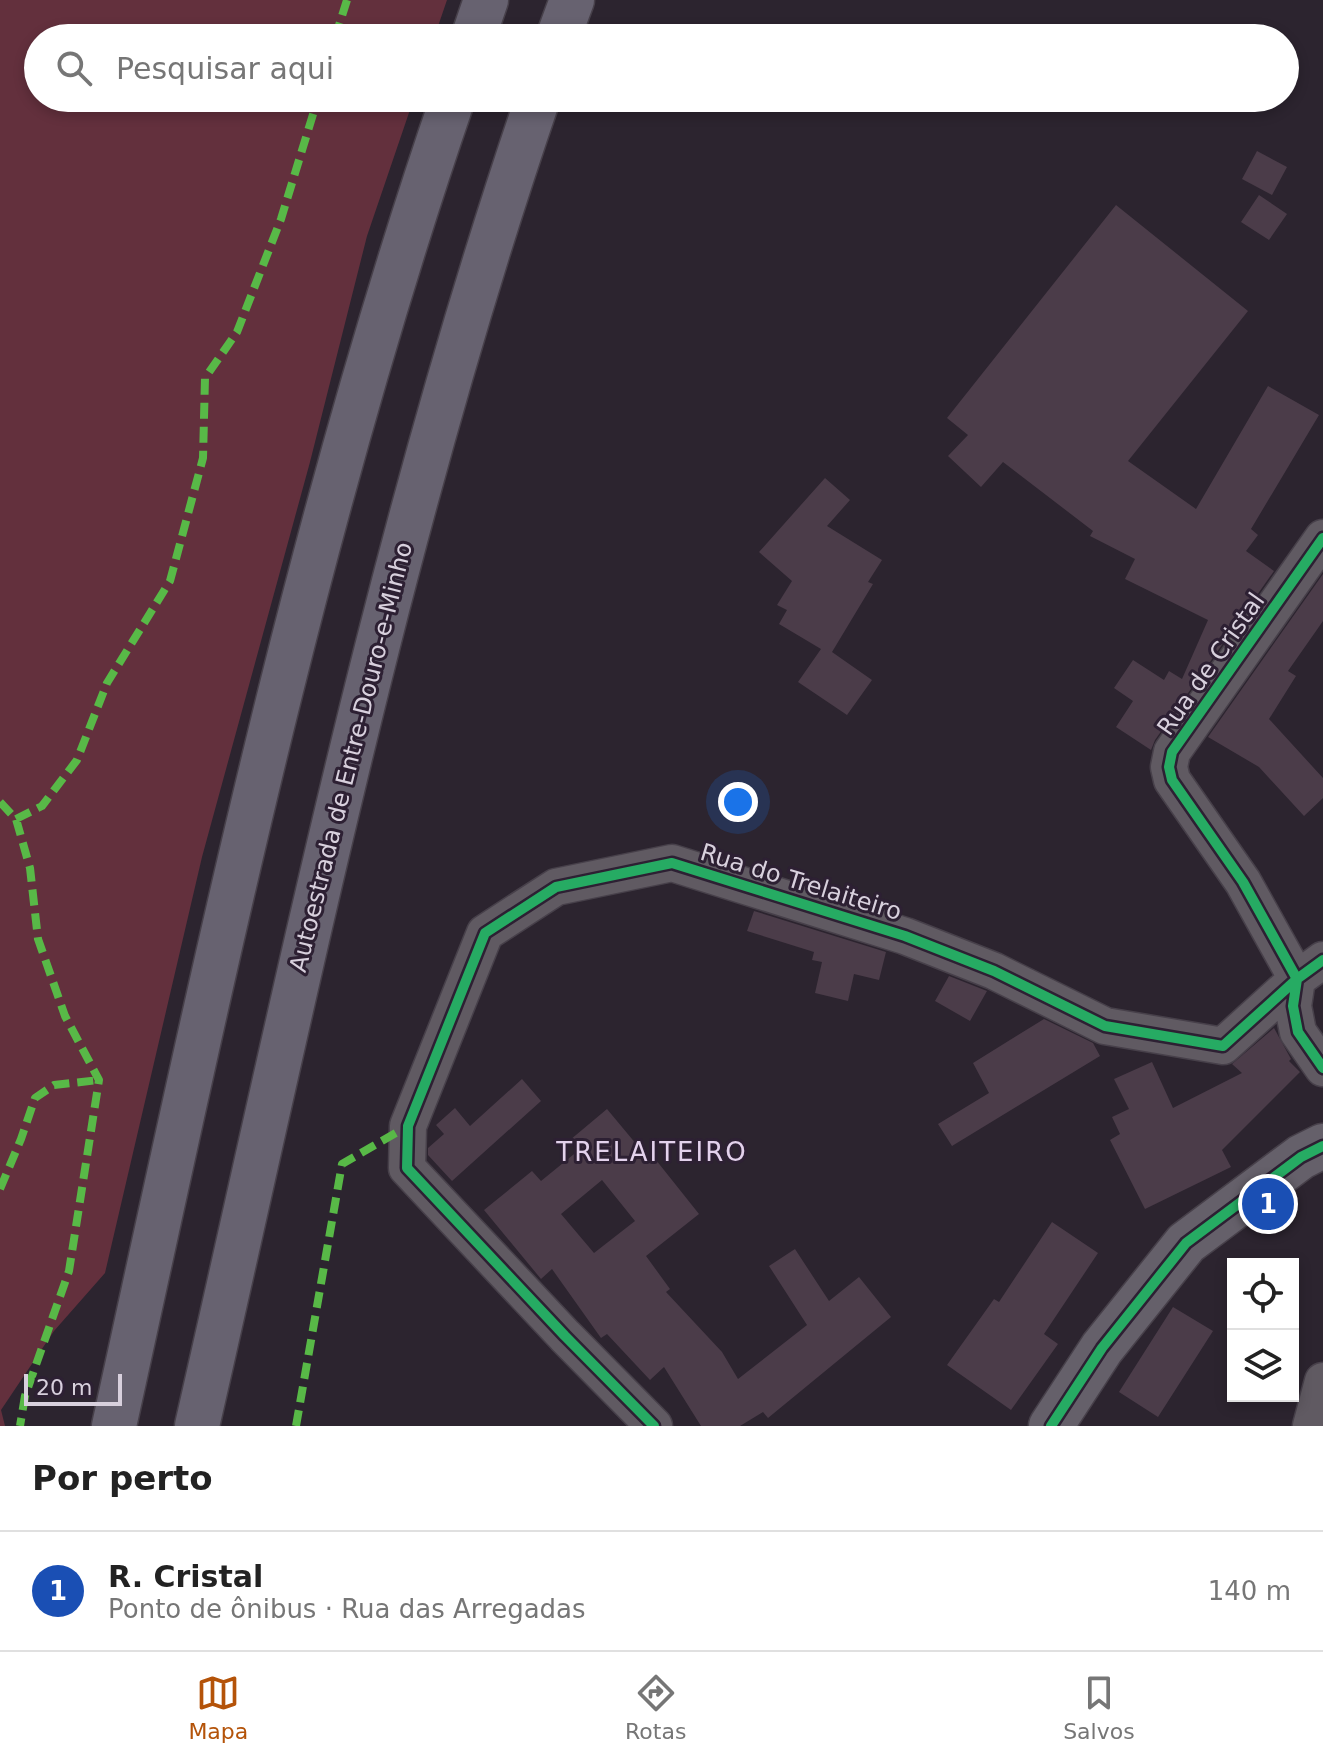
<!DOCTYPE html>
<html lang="pt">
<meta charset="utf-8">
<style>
body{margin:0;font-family:"DejaVu Sans",sans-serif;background:#f6f6f6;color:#222}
.controls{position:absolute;right:24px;bottom:24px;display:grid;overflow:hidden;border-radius:0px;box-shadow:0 4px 12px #0003}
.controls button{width:72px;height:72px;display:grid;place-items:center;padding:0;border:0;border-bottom:2px solid #e0e0e0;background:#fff;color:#222;font:40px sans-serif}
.scale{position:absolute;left:24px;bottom:20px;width:98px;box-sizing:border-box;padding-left:8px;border:4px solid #d8d0dd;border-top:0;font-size:22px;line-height:28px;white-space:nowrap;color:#d8d0dd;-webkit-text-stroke:6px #2d2033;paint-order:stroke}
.you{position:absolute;left:738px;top:802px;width:28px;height:28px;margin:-20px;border:6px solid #fff;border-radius:50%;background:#1a73e8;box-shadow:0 0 0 12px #1a73e833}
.badge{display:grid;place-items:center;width:52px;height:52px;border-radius:50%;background:#b45309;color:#fff;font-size:26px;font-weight:700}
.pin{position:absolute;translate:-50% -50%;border:4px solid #fff;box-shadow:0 2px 8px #0006}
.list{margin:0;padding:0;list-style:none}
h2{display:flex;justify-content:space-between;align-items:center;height:104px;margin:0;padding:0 32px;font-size:34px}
h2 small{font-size:26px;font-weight:400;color:#767676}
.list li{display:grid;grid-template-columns:52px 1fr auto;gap:24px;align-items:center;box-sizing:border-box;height:120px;padding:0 32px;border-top:2px solid #e0e0e0}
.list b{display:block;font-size:30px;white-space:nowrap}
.list p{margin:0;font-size:26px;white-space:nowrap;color:#767676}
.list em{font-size:26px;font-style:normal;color:#767676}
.icon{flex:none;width:44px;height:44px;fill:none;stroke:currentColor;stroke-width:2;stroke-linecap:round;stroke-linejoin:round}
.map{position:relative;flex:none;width:1323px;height:1426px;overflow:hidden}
.search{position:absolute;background:#fff;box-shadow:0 4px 12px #0003;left:24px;right:24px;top:24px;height:88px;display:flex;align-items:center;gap:20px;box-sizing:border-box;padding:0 28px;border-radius:44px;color:#767676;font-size:30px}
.sheet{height:224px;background:#fff}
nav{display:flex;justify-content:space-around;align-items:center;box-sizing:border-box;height:112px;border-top:2px solid #e0e0e0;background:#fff;font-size:22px;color:#767676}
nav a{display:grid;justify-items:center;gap:4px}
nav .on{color:#b45309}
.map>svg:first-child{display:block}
.green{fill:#63303d}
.building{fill:#4b3c49;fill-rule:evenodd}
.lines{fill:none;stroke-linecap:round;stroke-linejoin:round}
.street-casing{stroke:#47404a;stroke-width:39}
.secondary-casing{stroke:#47404a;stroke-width:47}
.highway-casing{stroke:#47404a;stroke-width:47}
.street{stroke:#605a62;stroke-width:36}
.secondary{stroke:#65606a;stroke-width:44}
.highway{stroke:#676270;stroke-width:44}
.quiet{stroke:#58b947;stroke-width:8;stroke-dasharray:16 8;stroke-linecap:butt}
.cycleway-casing{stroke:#2d2033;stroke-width:15}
.cycleway{stroke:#26ab63;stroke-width:10}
.labels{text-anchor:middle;stroke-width:6;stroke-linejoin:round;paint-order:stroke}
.street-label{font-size:24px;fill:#d8d0dd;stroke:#2d2033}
.neighbourhood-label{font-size:26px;letter-spacing:2px;fill:#e3d2ec;stroke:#2d2033}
</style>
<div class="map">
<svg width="1323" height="1426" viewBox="0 0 1323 1426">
<rect width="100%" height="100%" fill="#2c242f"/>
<path class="green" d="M 0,0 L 447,0 L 434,38 L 38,38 L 38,98 L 414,98 L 367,236 L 310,462 L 202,857 L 105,1273 L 54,1331 L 1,1410 L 5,1426 L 0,1426 Z"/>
<path class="building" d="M 1257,151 L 1287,167 L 1272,195 L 1242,179 Z
M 1259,195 L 1287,214 L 1269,240 L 1241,222 Z
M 1116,205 L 1248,311 L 1128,461 L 1196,509 L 1268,386 L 1319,415 L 1251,529 L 1258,535 L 1246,551 L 1274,571 L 1155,740 L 1151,750 L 1116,727 L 1133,701 L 1114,688 L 1133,660 L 1164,680 L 1169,671 L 1182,679 L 1208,620 L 1125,579 L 1135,559 L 1090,536 L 1093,531 L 1003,462 L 981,487 L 948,456 L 968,435 L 947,418 Z
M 825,478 L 850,500 L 827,526 L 882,560 L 868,582 L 873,584 L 832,652 L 872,680 L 847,715 L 798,682 L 821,649 L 779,624 L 787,610 L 777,605 L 792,581 L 759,552 Z
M 1323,574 L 1323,621 L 1288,671 L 1296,676 L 1269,719 L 1323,778 L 1323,798 L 1304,816 L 1259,767 L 1208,737 Z
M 754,911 L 886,952 L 879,980 L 854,974 L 848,1001 L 815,993 L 822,962 L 812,960 L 814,952 L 747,931 Z
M 949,976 L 987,991 L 970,1021 L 935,1001 Z
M 1044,1019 L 1093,1043 L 1100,1056 L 952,1146 L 938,1124 L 989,1093 L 973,1063 Z
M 1274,1028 L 1291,1059 L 1289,1061 L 1300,1072 L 1222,1150 L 1231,1167 L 1145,1209 L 1110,1140 L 1120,1134 L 1112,1117 L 1129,1109 L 1114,1079 L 1152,1062 L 1173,1108 L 1242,1073 L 1232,1064 Z
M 522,1079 L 541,1101 L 452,1181 L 428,1155 L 428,1148 L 444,1134 L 436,1125 L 455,1108 L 470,1126 Z
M 607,1109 L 652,1163 L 656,1160 L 699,1214 L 646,1256 L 670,1289 L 666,1292 L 722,1352 L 738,1379 L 807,1325 L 769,1266 L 795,1249 L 829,1301 L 859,1277 L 891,1317 L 768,1418 L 763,1412 L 740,1426 L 701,1426 L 664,1367 L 650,1380 L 607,1334 L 601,1338 L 552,1269 L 541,1279 L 484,1210 L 532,1171 L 541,1181 L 579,1150 L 570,1140 ZM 602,1180 L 635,1221 L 594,1253 L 561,1214 Z
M 1052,1222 L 1098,1253 L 1044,1334 L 1058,1344 L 1011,1410 L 947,1365 L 994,1299 L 999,1302 Z
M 1173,1307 L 1213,1331 L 1158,1417 L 1119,1392 Z"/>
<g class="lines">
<g class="street-casing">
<path id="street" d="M 1323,538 L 1172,752 L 1169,767 L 1172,780 L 1243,882 L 1297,979 L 1293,1006 L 1298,1032 L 1323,1068
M 654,1426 L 565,1336 L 407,1168 L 408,1126 L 485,933 L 556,887 L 672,863 L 905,936 L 994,971 L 1105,1026 L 1223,1046 L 1297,979 L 1323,960
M 1311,1426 L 1323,1381"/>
</g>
<g class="secondary-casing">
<path id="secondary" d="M 1051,1426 L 1102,1348 L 1186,1243 L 1301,1157 L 1323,1146"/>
</g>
<g class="highway-casing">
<path id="highway" d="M 473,38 L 486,0
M 558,38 L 572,0
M 114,1426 C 212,980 304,531 453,98
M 197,1426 C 299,980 389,532 538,98"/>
</g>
<use href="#street" class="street"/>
<use href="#secondary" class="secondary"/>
<use href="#highway" class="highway"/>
<path class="quiet" d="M 335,38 L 347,0
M 0,802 L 16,819 L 30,868 L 38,939 L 65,1016 L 99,1080 L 69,1271 L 25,1396 L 20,1426
M 16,819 L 42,806 L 77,760 L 107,683 L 170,581 L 203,458 L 205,378 L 237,332 L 281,219 L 318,98
M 0,1189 L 21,1139 L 35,1098 L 54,1085 L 99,1080
M 296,1426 L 342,1164 L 408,1126"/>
<g class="cycleway-casing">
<path id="cycleway" d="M 1323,538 L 1172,752 L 1169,767 L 1172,780 L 1243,882 L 1297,979 L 1293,1006 L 1298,1032 L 1323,1068
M 654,1426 L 565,1336 L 407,1168 L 408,1126 L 485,933 L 556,887 L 672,863 L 905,936 L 994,971 L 1105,1026 L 1223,1046 L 1297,979 L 1323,960
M 1051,1426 L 1102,1348 L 1186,1243 L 1301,1157 L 1323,1146"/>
</g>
<use href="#cycleway" class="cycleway"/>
</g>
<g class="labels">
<g class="street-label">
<text transform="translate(1211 664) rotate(-55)" y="8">Rua de Cristal</text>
<text transform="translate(351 757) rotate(-76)" y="8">Autoestrada de Entre-Douro-e-Minho</text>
<text transform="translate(801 882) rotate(17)" y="8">Rua do Trelaiteiro</text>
</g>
<g class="neighbourhood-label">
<text x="652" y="1161">TRELAITEIRO</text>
</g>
</g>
</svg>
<div class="controls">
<button><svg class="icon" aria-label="locate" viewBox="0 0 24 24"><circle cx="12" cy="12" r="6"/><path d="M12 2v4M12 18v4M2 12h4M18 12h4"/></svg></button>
<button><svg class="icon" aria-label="layers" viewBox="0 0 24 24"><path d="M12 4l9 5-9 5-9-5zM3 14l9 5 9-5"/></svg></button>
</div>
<div class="scale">20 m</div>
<div class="you"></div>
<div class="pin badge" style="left:1268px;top:1204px;background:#1a4fb4">1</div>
<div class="search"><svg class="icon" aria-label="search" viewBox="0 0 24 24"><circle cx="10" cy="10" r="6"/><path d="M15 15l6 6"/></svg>Pesquisar aqui</div>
</div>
<section class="sheet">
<h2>Por perto<small></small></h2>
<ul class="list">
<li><span class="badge" style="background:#1a4fb4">1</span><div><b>R. Cristal</b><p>Ponto de ônibus · Rua das Arregadas</p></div><em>140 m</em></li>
</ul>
</section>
<nav>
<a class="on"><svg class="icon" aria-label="map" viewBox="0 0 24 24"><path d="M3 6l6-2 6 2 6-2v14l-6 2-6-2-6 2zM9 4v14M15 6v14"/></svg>Mapa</a>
<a><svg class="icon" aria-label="directions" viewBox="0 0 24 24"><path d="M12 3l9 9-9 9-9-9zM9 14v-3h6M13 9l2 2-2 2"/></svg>Rotas</a>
<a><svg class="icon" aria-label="saved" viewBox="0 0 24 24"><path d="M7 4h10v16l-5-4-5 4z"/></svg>Salvos</a>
</nav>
